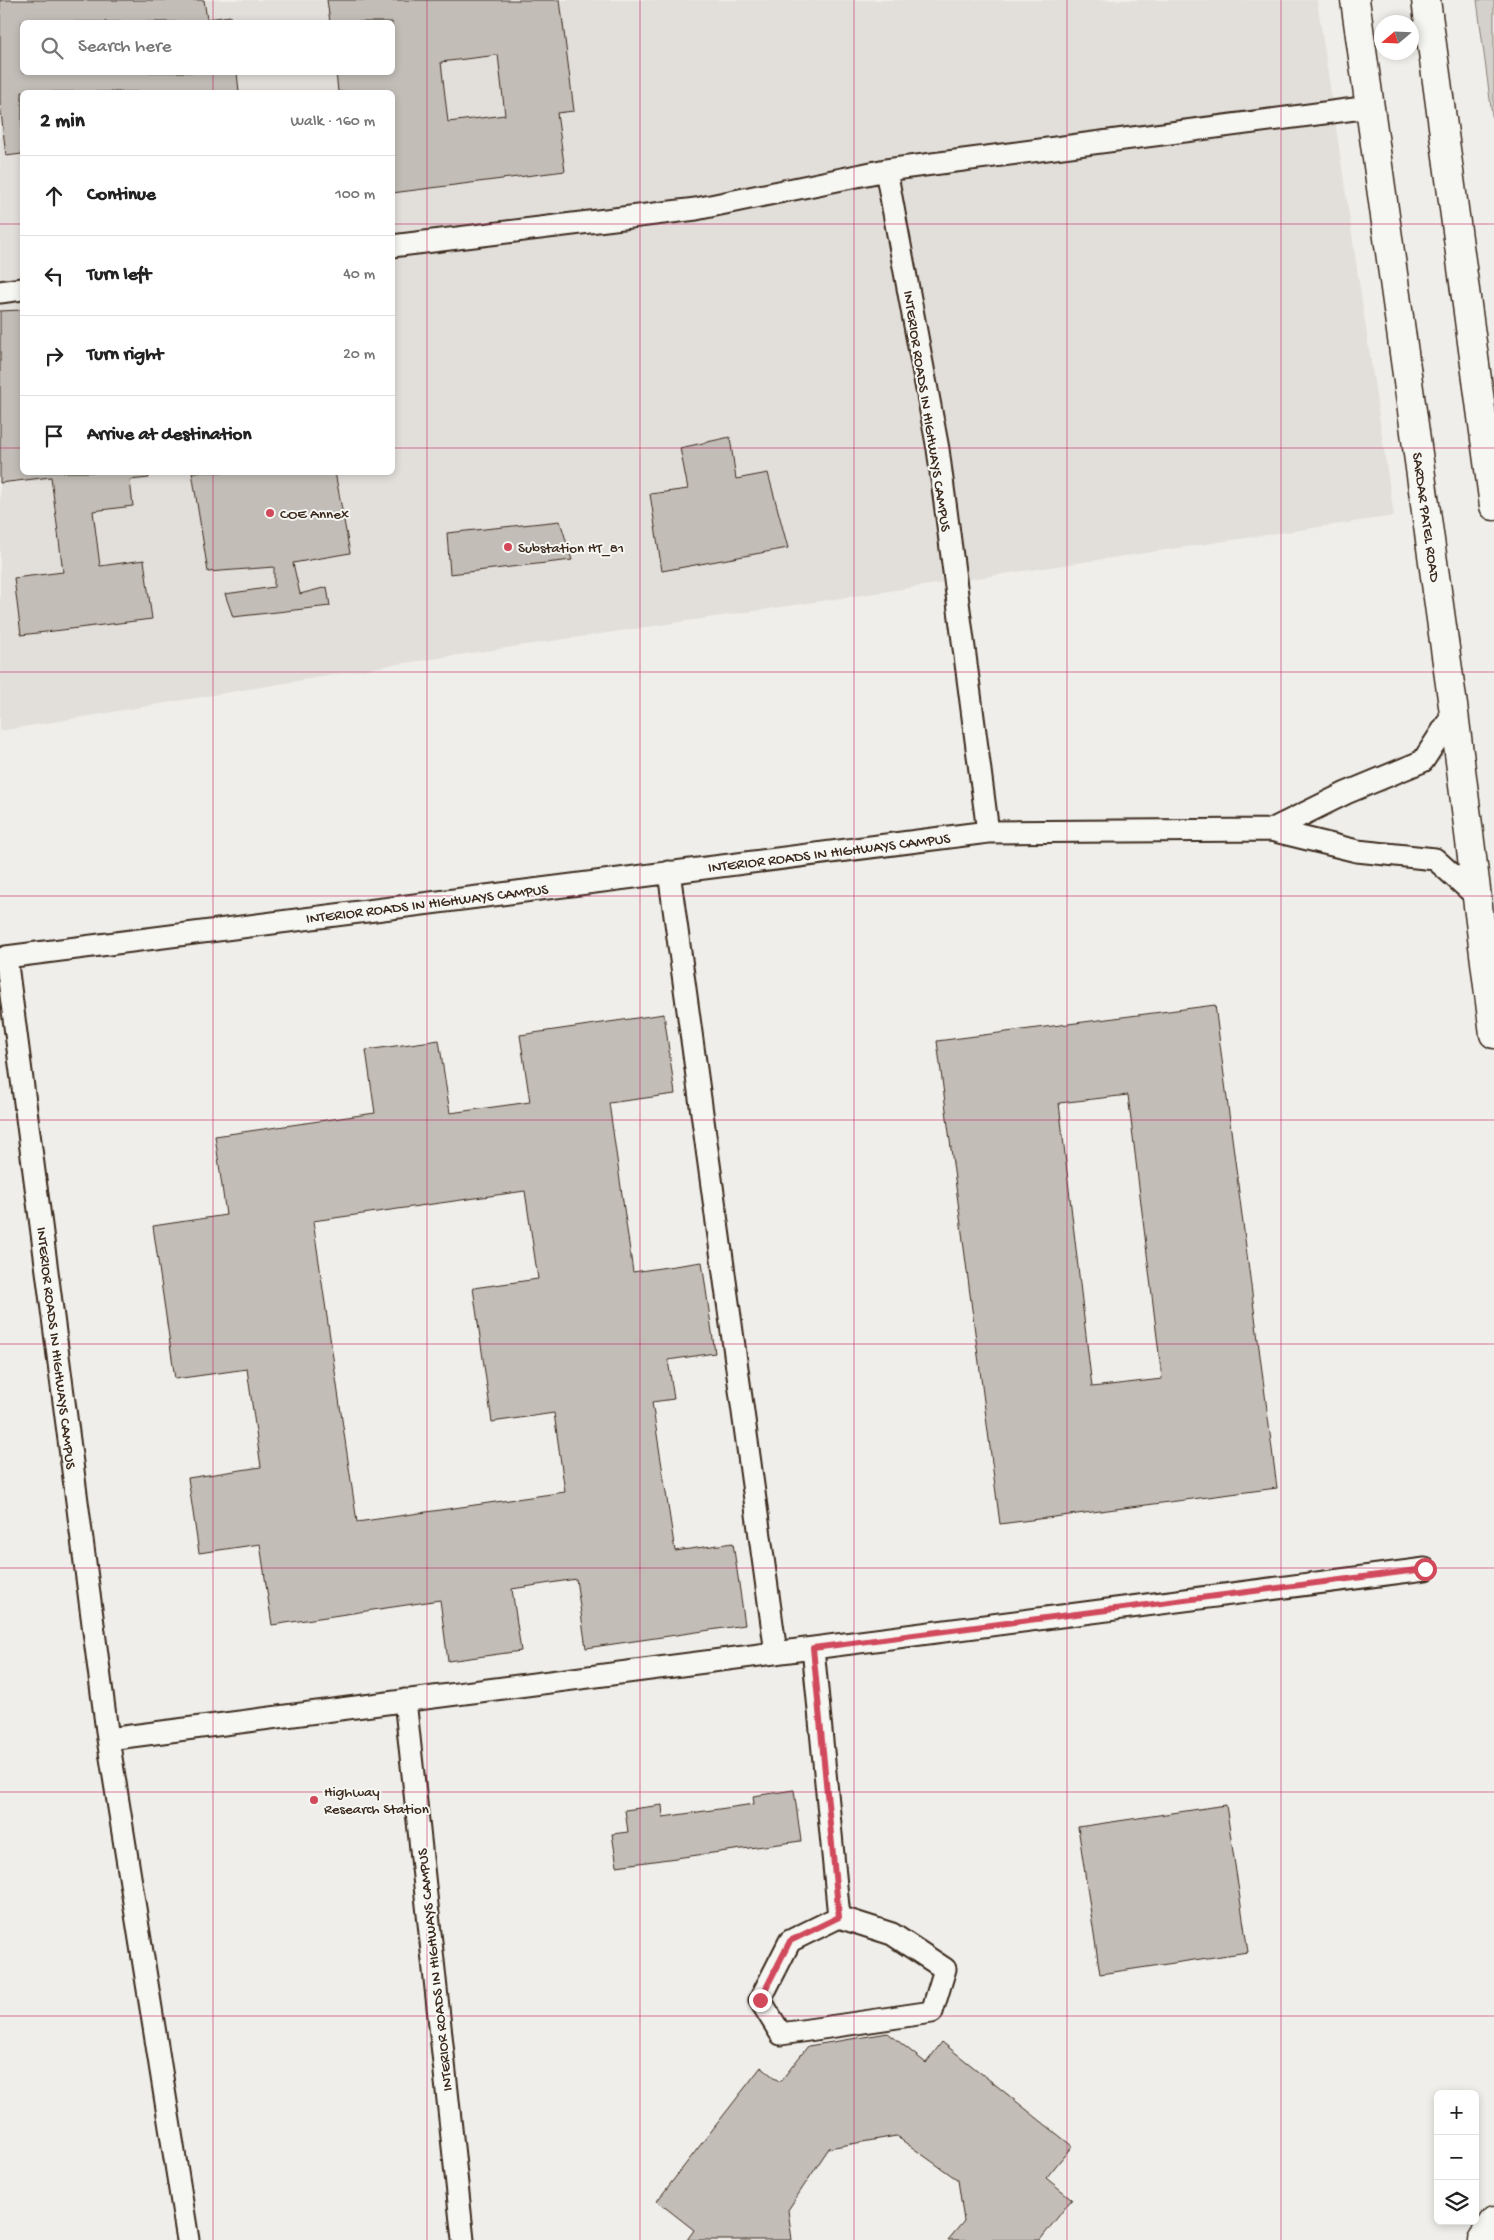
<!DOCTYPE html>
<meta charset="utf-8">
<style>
body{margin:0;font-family:"Gochi Hand",sans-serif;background:#f2f2f2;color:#222}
.controls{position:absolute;right:15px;bottom:15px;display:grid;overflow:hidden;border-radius:8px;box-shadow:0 2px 8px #0003}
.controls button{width:45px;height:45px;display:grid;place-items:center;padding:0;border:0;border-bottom:1px solid #e0e0e0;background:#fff;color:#222;font:25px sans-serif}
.compass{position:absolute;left:1374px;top:15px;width:45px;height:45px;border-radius:50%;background:#fff;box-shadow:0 2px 8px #0003;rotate:251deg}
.stop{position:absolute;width:15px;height:15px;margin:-11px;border:4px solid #d1495b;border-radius:50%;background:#fff}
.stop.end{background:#d1495b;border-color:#fff;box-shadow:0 1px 5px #0008}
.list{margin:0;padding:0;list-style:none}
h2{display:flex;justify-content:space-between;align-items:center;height:65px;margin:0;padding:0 20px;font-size:21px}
h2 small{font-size:16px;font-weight:400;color:#767676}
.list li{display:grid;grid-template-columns:32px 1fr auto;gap:15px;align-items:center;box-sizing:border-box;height:80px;padding:0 20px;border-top:1px solid #e0e0e0}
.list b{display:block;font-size:19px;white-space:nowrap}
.list em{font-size:16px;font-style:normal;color:#767676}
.icon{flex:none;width:28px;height:28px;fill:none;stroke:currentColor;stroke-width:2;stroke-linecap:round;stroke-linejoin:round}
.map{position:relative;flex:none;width:1494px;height:2240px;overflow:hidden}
.search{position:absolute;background:#fff;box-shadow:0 2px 8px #0003;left:20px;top:20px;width:375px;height:55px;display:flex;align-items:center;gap:12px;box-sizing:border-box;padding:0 18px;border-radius:8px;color:#767676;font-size:19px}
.panel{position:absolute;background:#fff;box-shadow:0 2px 8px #0003;left:20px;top:90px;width:375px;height:385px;border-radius:8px}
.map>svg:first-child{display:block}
.built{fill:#e2dfdb;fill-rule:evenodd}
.green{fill:#d4d1cc;stroke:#887e75}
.building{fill:#c2bdb7;stroke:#3b2a1e;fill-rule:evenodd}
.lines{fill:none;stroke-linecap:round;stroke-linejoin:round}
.service-casing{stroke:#3b2a1e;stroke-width:25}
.primary-casing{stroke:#3b2a1e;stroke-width:31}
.service{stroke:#f6f6f2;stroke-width:21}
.primary{stroke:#f6f6f2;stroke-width:28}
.route{stroke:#d1495b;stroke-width:6}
.grid{fill:none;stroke:#c2185b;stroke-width:1;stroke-opacity:0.55}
.poi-dot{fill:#d1495b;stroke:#f6f6f2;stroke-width:2}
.labels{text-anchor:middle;stroke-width:4;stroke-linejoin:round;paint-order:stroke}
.street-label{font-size:15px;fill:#3b2a1e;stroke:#f6f6f2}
.poi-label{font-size:15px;fill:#3b2a1e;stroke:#f6f6f2;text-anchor:start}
</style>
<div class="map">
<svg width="1494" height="2240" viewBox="0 0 1494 2240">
<rect width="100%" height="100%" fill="#efeeea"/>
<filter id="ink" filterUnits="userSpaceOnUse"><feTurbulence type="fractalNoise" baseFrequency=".02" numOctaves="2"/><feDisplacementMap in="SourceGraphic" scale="10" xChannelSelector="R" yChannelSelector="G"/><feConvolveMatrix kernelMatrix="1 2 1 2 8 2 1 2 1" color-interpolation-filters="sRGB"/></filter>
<g filter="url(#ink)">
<path class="built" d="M 0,0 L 1317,0 L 1394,516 L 385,666 L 0,731 ZM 22,22 L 392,22 L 392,72 L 22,72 ZM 22,92 L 392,92 L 392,472 L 22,472 Z"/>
<path class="green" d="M 1477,0 L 1494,0 L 1494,130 Z"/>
<path class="building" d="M 0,0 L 204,0 L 207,19 L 230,16 L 231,22 L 22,22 L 22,72 L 237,72 L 239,92 L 22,92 L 22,154 L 6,156 L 0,103 Z
M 327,0 L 560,0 L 574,111 L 557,113 L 565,171 L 392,193 L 392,92 L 338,92 L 336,72 L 392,72 L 392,22 L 330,22 ZM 498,55 L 505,115 L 448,122 L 441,62 Z
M 22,310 L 22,472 L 148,472 L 149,478 L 130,480 L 133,506 L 93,511 L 100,566 L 144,560 L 152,619 L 21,635 L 14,578 L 63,572 L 51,477 L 0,483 L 0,311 Z
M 730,437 L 736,479 L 768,473 L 788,548 L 662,571 L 650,494 L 688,489 L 680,448 Z
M 192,472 L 335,472 L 350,553 L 293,563 L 300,594 L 327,587 L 330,606 L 233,617 L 225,594 L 274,587 L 274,567 L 208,572 Z
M 560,521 L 572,560 L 450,574 L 447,533 Z
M 1215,1005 L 1277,1488 L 1000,1524 L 937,1041 ZM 1128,1095 L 1162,1379 L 1092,1387 L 1059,1103 Z
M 664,1014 L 675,1094 L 609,1103 L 633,1272 L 702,1262 L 715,1353 L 668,1360 L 674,1399 L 652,1402 L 675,1551 L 733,1543 L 745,1625 L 586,1648 L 576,1579 L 512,1589 L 521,1651 L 448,1661 L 440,1600 L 272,1625 L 260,1544 L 199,1553 L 188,1478 L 261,1467 L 247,1369 L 175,1379 L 153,1226 L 226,1215 L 215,1136 L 375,1113 L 366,1050 L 439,1040 L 450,1113 L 530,1102 L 520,1035 ZM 525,1191 L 538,1279 L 473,1288 L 492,1422 L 554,1413 L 565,1492 L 357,1522 L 313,1221 Z
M 794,1790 L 801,1841 L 617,1866 L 612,1834 L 628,1832 L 625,1810 L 662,1805 L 663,1817 L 754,1804 L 753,1796 Z
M 1226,1805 L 1248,1952 L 1100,1974 L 1078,1827 Z
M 888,2033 L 926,2063 L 942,2042 L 1072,2146 L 1046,2178 L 1072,2199 L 1040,2240 L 948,2240 L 964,2221 L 958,2180 L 896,2136 L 829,2148 L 788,2210 L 792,2240 L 687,2240 L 694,2230 L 657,2201 L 761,2067 L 780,2082 L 808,2046 Z"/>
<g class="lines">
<g class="service-casing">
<path id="service" d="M 886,170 L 938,449 L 988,832 L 6,957 L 108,1739 L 1425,1569
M 392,246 L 696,209 L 886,170 L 1370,107
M 0,292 L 22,289
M 1454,713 L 1423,761 L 1346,793 L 1271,830 L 1357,851 L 1435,859 L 1477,897
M 988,832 L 1271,830
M 669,872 L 776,1653
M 813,1648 L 839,1917
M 405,1700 L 463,2240
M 108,1739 L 188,2240
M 839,1917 L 892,1934 L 945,1969 L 932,2012 L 781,2034 L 760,2000 L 790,1941 Z"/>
</g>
<g class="primary-casing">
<path id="primary" d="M 1355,0 L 1454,713 L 1494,1034
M 1426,0 L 1494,506
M 1482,2240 L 1494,2222"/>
</g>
<use href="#service" class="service"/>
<use href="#primary" class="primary"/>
</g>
</g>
<g class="lines" filter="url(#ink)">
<path class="route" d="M 760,2000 L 790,1941 L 839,1917 L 813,1648 L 1425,1569"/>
</g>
<path class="grid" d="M 213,0 L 213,22M 427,0 L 427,2240M 640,0 L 640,2240M 854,0 L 854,2240M 1067,0 L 1067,2240M 1281,0 L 1281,2240M 213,72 L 213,92M 0,224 L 22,224M 392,224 L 1494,224M 0,448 L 22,448M 392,448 L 1494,448M 213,472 L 213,2240M 0,672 L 1494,672M 0,896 L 1494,896M 0,1120 L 1494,1120M 0,1344 L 1494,1344M 0,1568 L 1494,1568M 0,1792 L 1494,1792M 0,2016 L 1494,2016"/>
<g class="poi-dot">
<circle cx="270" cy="513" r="5"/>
<circle cx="508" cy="547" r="5"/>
<circle cx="314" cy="1800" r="5"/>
</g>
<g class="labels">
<g class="street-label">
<text transform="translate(928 411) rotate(81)" y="5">INTERIOR ROADS IN HIGHWAYS CAMPUS</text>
<text transform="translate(1427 517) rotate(82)" y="5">SARDAR PATEL ROAD</text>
<text transform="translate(829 852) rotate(-7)" y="5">INTERIOR ROADS IN HIGHWAYS CAMPUS</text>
<text transform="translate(427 903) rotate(-7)" y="5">INTERIOR ROADS IN HIGHWAYS CAMPUS</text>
<text transform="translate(57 1348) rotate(83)" y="5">INTERIOR ROADS IN HIGHWAYS CAMPUS</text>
<text transform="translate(434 1970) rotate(-96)" y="5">INTERIOR ROADS IN HIGHWAYS CAMPUS</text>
</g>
<g class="poi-label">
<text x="280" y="518">COE Annex</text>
<text x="518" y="552">Substation HT_81</text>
<text x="324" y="1796">Highway<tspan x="324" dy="17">Research Station</tspan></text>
</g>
</g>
</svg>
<div class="controls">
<button>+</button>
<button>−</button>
<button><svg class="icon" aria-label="layers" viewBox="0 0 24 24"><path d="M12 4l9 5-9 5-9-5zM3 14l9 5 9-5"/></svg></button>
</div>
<svg class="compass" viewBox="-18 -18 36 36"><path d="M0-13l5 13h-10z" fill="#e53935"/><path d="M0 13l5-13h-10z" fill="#767676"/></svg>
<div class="stop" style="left:1425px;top:1569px"></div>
<div class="stop end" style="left:760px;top:2000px"></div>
<div class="search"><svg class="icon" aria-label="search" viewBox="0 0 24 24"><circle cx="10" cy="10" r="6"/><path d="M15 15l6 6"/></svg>Search here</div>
<section class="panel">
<h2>2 min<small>Walk · 160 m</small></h2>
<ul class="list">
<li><svg class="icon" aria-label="ahead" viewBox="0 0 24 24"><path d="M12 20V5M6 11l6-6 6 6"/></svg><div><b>Continue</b></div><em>100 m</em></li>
<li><svg class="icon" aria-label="left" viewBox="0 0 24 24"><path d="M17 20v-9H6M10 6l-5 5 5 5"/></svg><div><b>Turn left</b></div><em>40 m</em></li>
<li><svg class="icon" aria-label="right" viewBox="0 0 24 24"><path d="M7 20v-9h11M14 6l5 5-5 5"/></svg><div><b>Turn right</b></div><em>20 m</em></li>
<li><svg class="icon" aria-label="arrive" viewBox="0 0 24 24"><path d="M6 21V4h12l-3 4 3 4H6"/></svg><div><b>Arrive at destination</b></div></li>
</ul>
</section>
</div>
